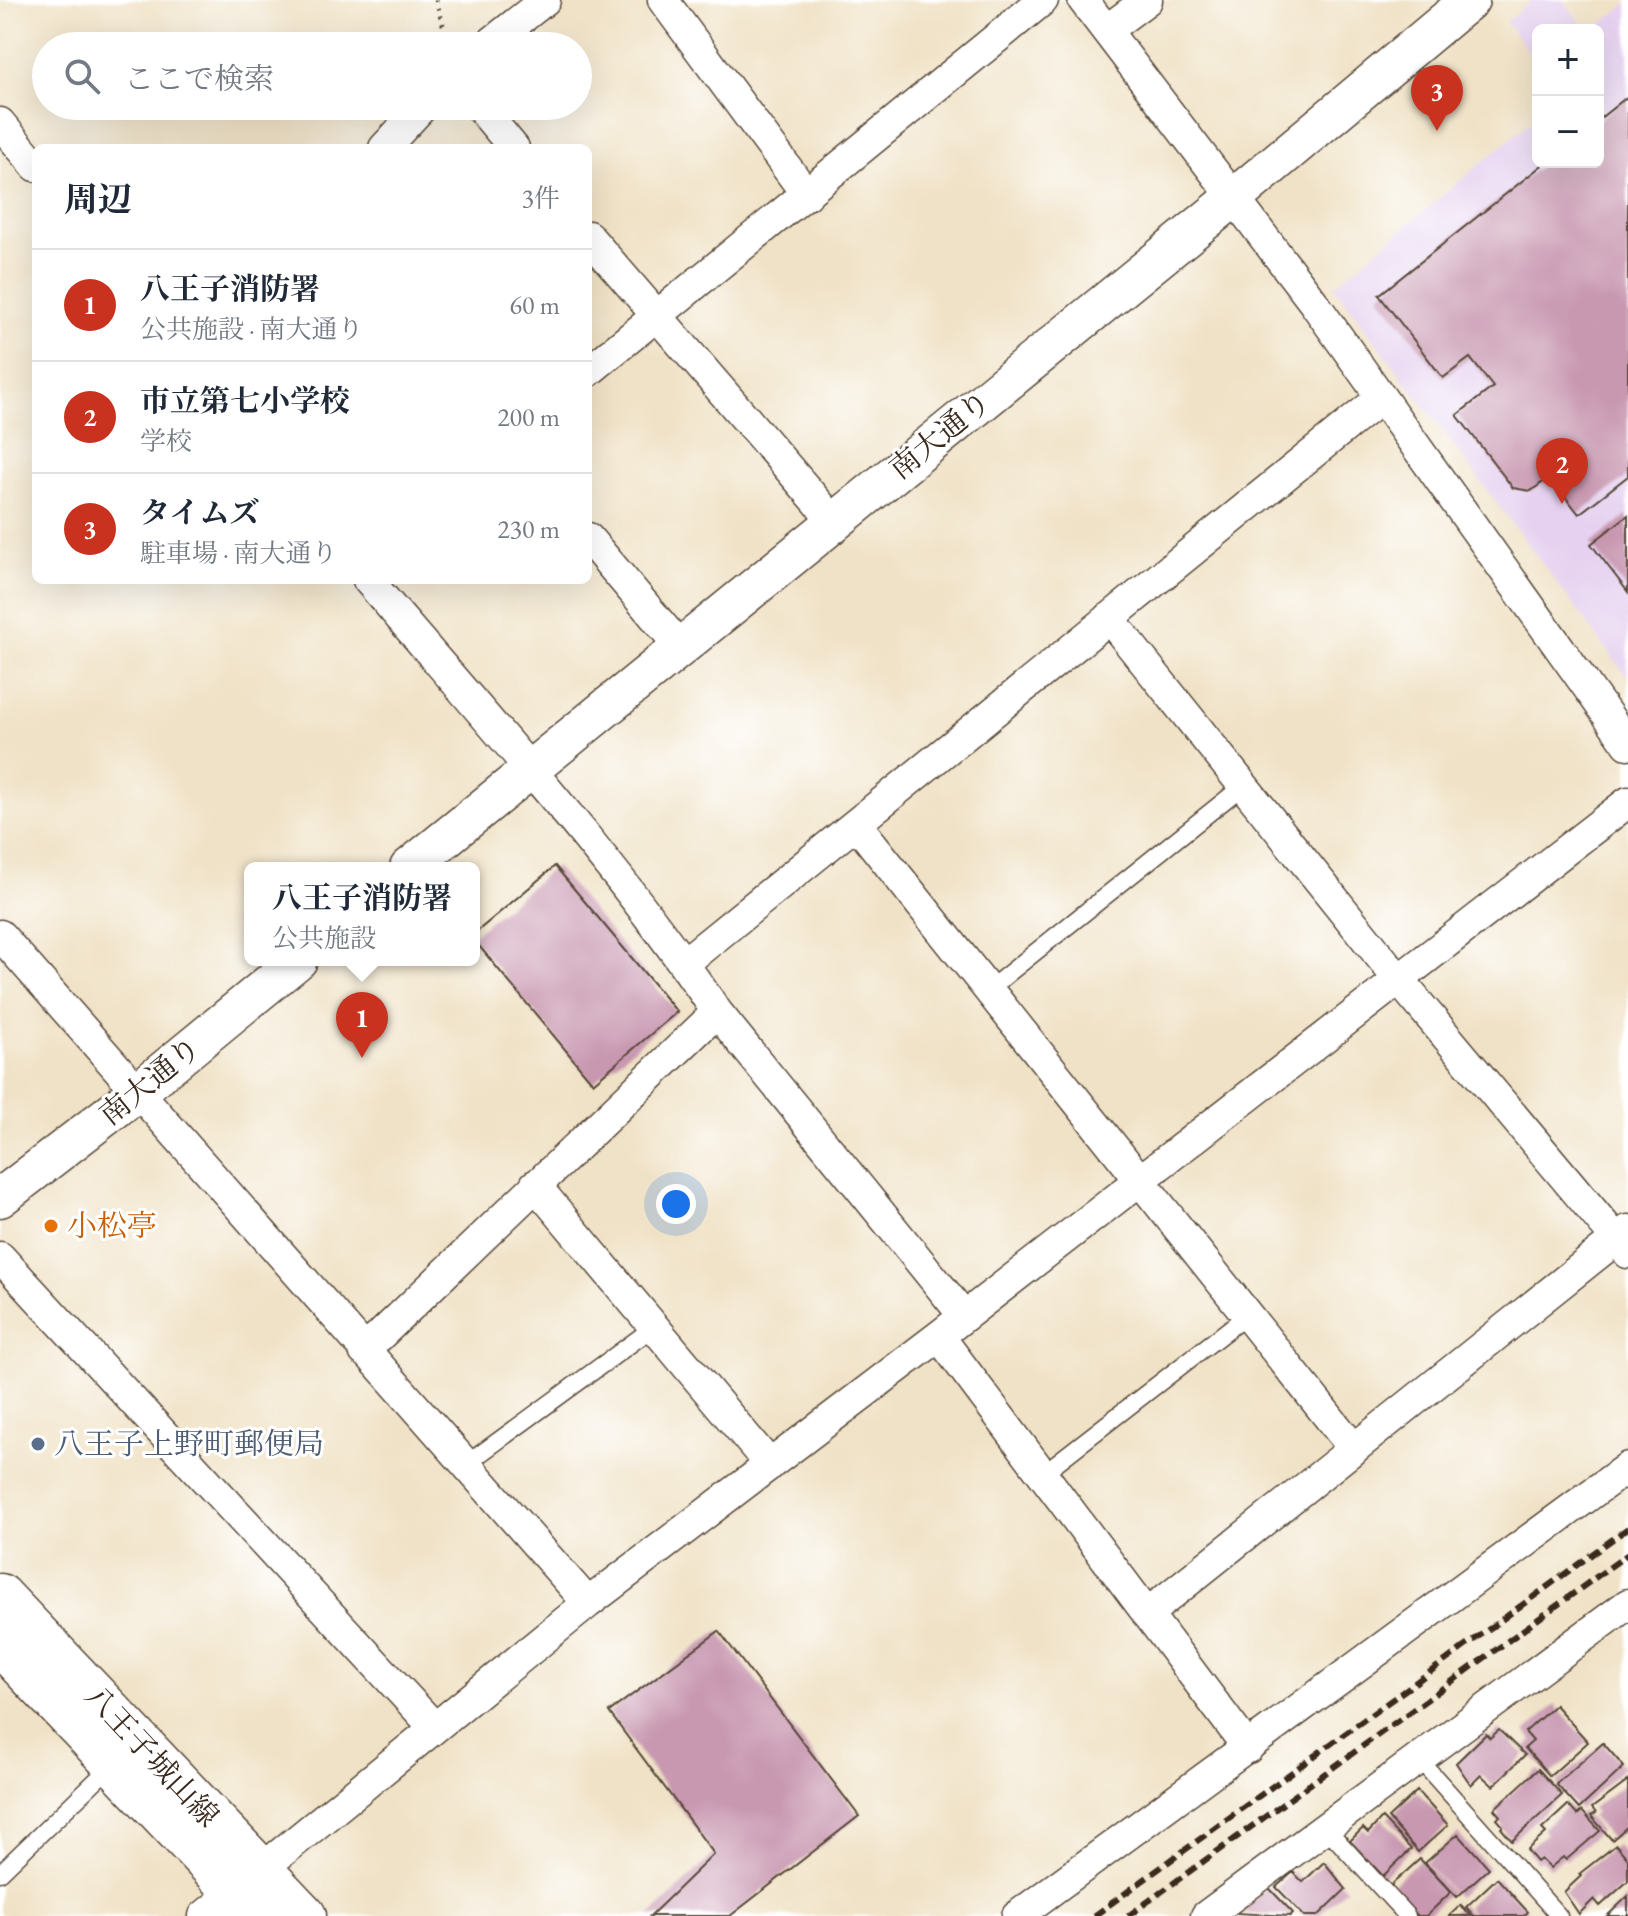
<!DOCTYPE html>
<html lang="ja">
<meta charset="utf-8">
<style>
body{margin:0;font-family:"EB Garamond","Noto Serif JP",serif;background:#f6f6f7;color:#1f2937}
.controls{position:absolute;right:24px;top:24px;display:grid;overflow:hidden;border-radius:12px;box-shadow:0 8px 32px #0002}
.controls button{width:72px;height:72px;display:grid;place-items:center;padding:0;border:0;border-bottom:2px solid #e0e1e3;background:#fff;color:#1f2937;font:40px sans-serif}
.you{position:absolute;left:676px;top:1204px;width:28px;height:28px;margin:-20px;border:6px solid #fff;border-radius:50%;background:#1a73e8;box-shadow:0 0 0 12px #1a73e833}
.badge{display:grid;place-items:center;width:52px;height:52px;border-radius:50%;background:#c8321e;color:#fff;font-size:26px;font-weight:700}
.pin{position:absolute;translate:-50% -66px;filter:drop-shadow(0 2px 4px #0008)}
.pin::after{content:'';position:absolute;top:42px;width:28px;height:24px;background:inherit;clip-path:polygon(0 0,100% 0,50% 100%)}
.popup{position:absolute;left:244px;top:862px;width:236px;height:104px;box-sizing:border-box;display:grid;place-content:center;border-radius:12px;background:#fff;filter:drop-shadow(0 2px 6px #0005);font-size:26px;white-space:nowrap;color:#747a83}
.popup b{font-size:30px;color:#1f2937}
.popup::after{content:'';position:absolute;left:50%;top:100%;margin-left:-16px;border:16px solid transparent;border-top-color:#fff}
.list{margin:0;padding:0;list-style:none}
h2{display:flex;justify-content:space-between;align-items:center;height:104px;margin:0;padding:0 32px;font-size:34px}
h2 small{font-size:26px;font-weight:400;color:#747a83}
.list li{display:grid;grid-template-columns:52px 1fr auto;gap:24px;align-items:center;box-sizing:border-box;height:112px;padding:0 32px;border-top:2px solid #e0e1e3}
.list b{display:block;font-size:30px;white-space:nowrap}
.list p{margin:0;font-size:26px;white-space:nowrap;color:#747a83}
.list em{font-size:26px;font-style:normal;color:#747a83}
.icon{flex:none;width:44px;height:44px;fill:none;stroke:currentColor;stroke-width:2;stroke-linecap:round;stroke-linejoin:round}
.map{position:relative;flex:none;width:1628px;height:1916px;overflow:hidden}
.search{position:absolute;background:#fff;box-shadow:0 8px 32px #0002;left:32px;top:32px;width:560px;height:88px;display:flex;align-items:center;gap:20px;box-sizing:border-box;padding:0 28px;border-radius:44px;color:#747a83;font-size:30px}
.panel{position:absolute;background:#fff;box-shadow:0 8px 32px #0002;left:32px;top:144px;width:560px;height:440px;border-radius:12px}
.map>svg:first-child{display:block}
.built{fill:#e6d2f0}
.building{fill:#c897b0}
.lines{fill:none;stroke-linecap:round;stroke-linejoin:round}
.service-casing{stroke:#564637;stroke-width:19}
.minor-casing{stroke:#564637;stroke-width:33}
.tertiary-casing{stroke:#564637;stroke-width:41}
.secondary-casing{stroke:#564637;stroke-width:47}
.path{stroke:#564637;stroke-width:5;stroke-dasharray:2 6;stroke-linecap:butt}
.service{stroke:#fff;stroke-width:16}
.minor{stroke:#fff;stroke-width:30}
.tertiary{stroke:#fff;stroke-width:38}
.secondary{stroke:#fff;stroke-width:44}
.rail{stroke:#3b2a1e;stroke-width:6;stroke-dasharray:12 6;stroke-linecap:butt}
.food-dot{fill:#e8710a;stroke:#fff;stroke-width:3}
.service-dot{fill:#5c6f8a;stroke:#fff;stroke-width:3}
.labels{text-anchor:middle;stroke-width:6;stroke-linejoin:round;paint-order:stroke}
.street-label{font-size:30px;fill:#3b2a1e;stroke:#fff}
.food-label{font-size:30px;fill:#c56008;stroke:#fff;text-anchor:start}
.service-label{font-size:30px;fill:#4e5e75;stroke:#fff;text-anchor:start}
</style>
<div class="map">
<svg width="1628" height="1916" viewBox="0 0 1628 1916">
<rect width="100%" height="100%" fill="#fff"/>
<filter id="ink" filterUnits="userSpaceOnUse"><feTurbulence type="fractalNoise" baseFrequency=".0125" numOctaves="2"/><feDisplacementMap in="SourceGraphic" scale="16" xChannelSelector="R" yChannelSelector="G"/><feConvolveMatrix kernelMatrix="1 2 1 2 8 2 1 2 1" color-interpolation-filters="sRGB"/></filter>
<filter id="wash" filterUnits="userSpaceOnUse"><feTurbulence type="fractalNoise" baseFrequency=".006" numOctaves="4" result="noise"/><feDisplacementMap in="SourceGraphic" scale="32" xChannelSelector="R" yChannelSelector="G"/><feGaussianBlur stdDeviation="1.8" result="paint"/><feColorMatrix in="noise" values="0 0 0 0 0 0 0 0 0 0 0 0 0 0 0 0 0 1.4 0 .05"/><feComposite in="paint" operator="in"/></filter>
<g filter="url(#wash)">
<rect width="100%" height="100%" fill="#f0e2c6"/>
<path class="built" d="M 1533,0 L 1563,0 L 1586,30 L 1538,30 L 1538,64 L 1506,22 Z
M 1628,3 L 1628,678 L 1334,286 L 1538,116 L 1538,162 L 1598,162 L 1598,30 L 1593,30 Z"/>
<g id="blocks">
<path class="building" d="M 1628,96 L 1628,476 L 1579,514 L 1550,477 L 1531,491 L 1513,488 L 1457,415 L 1493,387 L 1470,358 L 1443,378 L 1379,295 L 1546,162 L 1598,162 L 1598,120 Z
M 1628,515 L 1628,592 L 1591,544 Z
M 555,866 L 677,1012 L 593,1083 L 474,940 L 474,934 Z
M 719,1631 L 859,1816 L 730,1916 L 650,1916 L 714,1854 L 609,1712 Z
M 1555,1705 L 1588,1742 L 1550,1776 L 1525,1748 L 1533,1741 L 1525,1732 Z
M 1499,1730 L 1525,1755 L 1493,1786 L 1481,1775 L 1471,1785 L 1456,1763 L 1486,1734 L 1490,1738 Z
M 1603,1743 L 1624,1767 L 1579,1809 L 1556,1784 Z
M 1538,1769 L 1562,1795 L 1512,1841 L 1501,1828 L 1503,1826 L 1497,1819 L 1500,1816 L 1494,1809 Z
M 1628,1781 L 1628,1826 L 1612,1840 L 1591,1816 L 1596,1813 L 1592,1808 Z
M 1417,1791 L 1448,1825 L 1418,1852 L 1388,1818 Z
M 1568,1805 L 1577,1815 L 1582,1811 L 1600,1831 L 1566,1860 L 1563,1857 L 1550,1868 L 1541,1859 L 1537,1862 L 1527,1850 L 1546,1833 L 1542,1829 Z
M 1382,1818 L 1411,1849 L 1383,1876 L 1350,1841 L 1363,1828 L 1368,1833 Z
M 1458,1834 L 1489,1868 L 1457,1897 L 1425,1863 Z
M 1616,1845 L 1628,1859 L 1628,1881 L 1600,1906 L 1594,1899 L 1579,1914 L 1564,1892 L 1581,1876 L 1579,1874 Z
M 1420,1859 L 1451,1892 L 1426,1916 L 1418,1916 L 1390,1886 Z
M 1324,1862 L 1346,1889 L 1318,1916 L 1304,1916 L 1276,1887 L 1293,1872 L 1303,1882 Z
M 1497,1878 L 1528,1912 L 1524,1916 L 1474,1916 L 1466,1907 Z
M 1268,1887 L 1293,1913 L 1290,1916 L 1235,1913 Z
M 1628,1896 L 1628,1916 L 1607,1916 Z
M 1461,1905 L 1471,1916 L 1449,1916 Z"/>
</g>
</g>
<g filter="url(#ink)">
<use href="#blocks" fill-opacity="0" stroke="#564637" stroke-width="2"/>
<g class="lines">
<g class="service-casing">
<path id="service" d="M 988,990 L 1244,785
M 465,1465 L 654,1327
M 1042,1474 L 1247,1315
M 1419,1759 L 1559,1916
M 1325,1827 L 1407,1916
M 0,1873 L 114,1763"/>
</g>
<g class="minor-casing">
<path id="minor" d="M 663,0 L 807,195
M 1083,0 L 1314,303 L 1628,744
M 1108,29 L 1147,0
M 487,46 L 545,0
M 479,106 L 514,148
M 0,123 L 36,166
M 384,148 L 423,106
M 588,236 L 834,521
M 588,372 L 1043,0
M 588,538 L 681,648
M 368,580 C 487,720 614,859 717,1012 L 964,1316
M 1109,618 L 1399,980 L 1628,1253
M 858,826 L 1354,1449
M 0,935 L 588,1603
M 684,963 L 1381,398
M 535,1185 L 770,1465
M 0,1257 L 433,1726
M 939,1336 L 1248,1748
M 364,1351 L 717,1012
M 1147,1614 L 1628,1230
M 204,1916 L 588,1603 L 939,1336 L 1628,802
M 1017,1916 L 1628,1467
M 1206,1916 L 1628,1604"/>
</g>
<g class="tertiary-casing">
<path id="tertiary" d="M 409,868 L 1236,196 L 1470,0
M 0,1198 L 136,1093 L 298,960"/>
</g>
<g class="secondary-casing">
<path id="secondary" d="M 0,1596 L 304,1916
M 0,1643 L 259,1916"/>
</g>
<path class="path" d="M 436,0 L 449,46"/>
<use href="#service" class="service"/>
<use href="#minor" class="minor"/>
<use href="#tertiary" class="tertiary"/>
<use href="#secondary" class="secondary"/>
<path class="rail" d="M 1094,1916 L 1628,1528
M 1128,1916 L 1628,1554"/>
</g>
</g>
<circle class="food-dot" cx="51" cy="1226" r="8"/>
<circle class="service-dot" cx="38" cy="1444" r="8"/>
<g class="labels">
<g class="street-label">
<text transform="translate(940 435) rotate(-39)" y="10">南大通り</text>
<text transform="translate(150 1081) rotate(-39)" y="10">南大通り</text>
<text transform="translate(152 1756) rotate(47)" y="10">八王子城山線</text>
</g>
<g class="food-label">
<text x="67" y="1236">小松亭</text>
</g>
<g class="service-label">
<text x="54" y="1454">八王子上野町郵便局</text>
</g>
</g>
</svg>
<div class="controls">
<button>+</button>
<button>−</button>
</div>
<div class="you"></div>
<div class="pin badge" style="left:362px;top:1058px">1</div>
<div class="popup"><b>八王子消防署</b>公共施設</div>
<div class="pin badge" style="left:1562px;top:504px">2</div>
<div class="pin badge" style="left:1437px;top:131px">3</div>
<div class="search"><svg class="icon" aria-label="search" viewBox="0 0 24 24"><circle cx="10" cy="10" r="6"/><path d="M15 15l6 6"/></svg>ここで検索</div>
<section class="panel">
<h2>周辺<small>3件</small></h2>
<ul class="list">
<li><span class="badge">1</span><div><b>八王子消防署</b><p>公共施設 · 南大通り</p></div><em>60 m</em></li>
<li><span class="badge">2</span><div><b>市立第七小学校</b><p>学校</p></div><em>200 m</em></li>
<li><span class="badge">3</span><div><b>タイムズ</b><p>駐車場 · 南大通り</p></div><em>230 m</em></li>
</ul>
</section>
</div>
